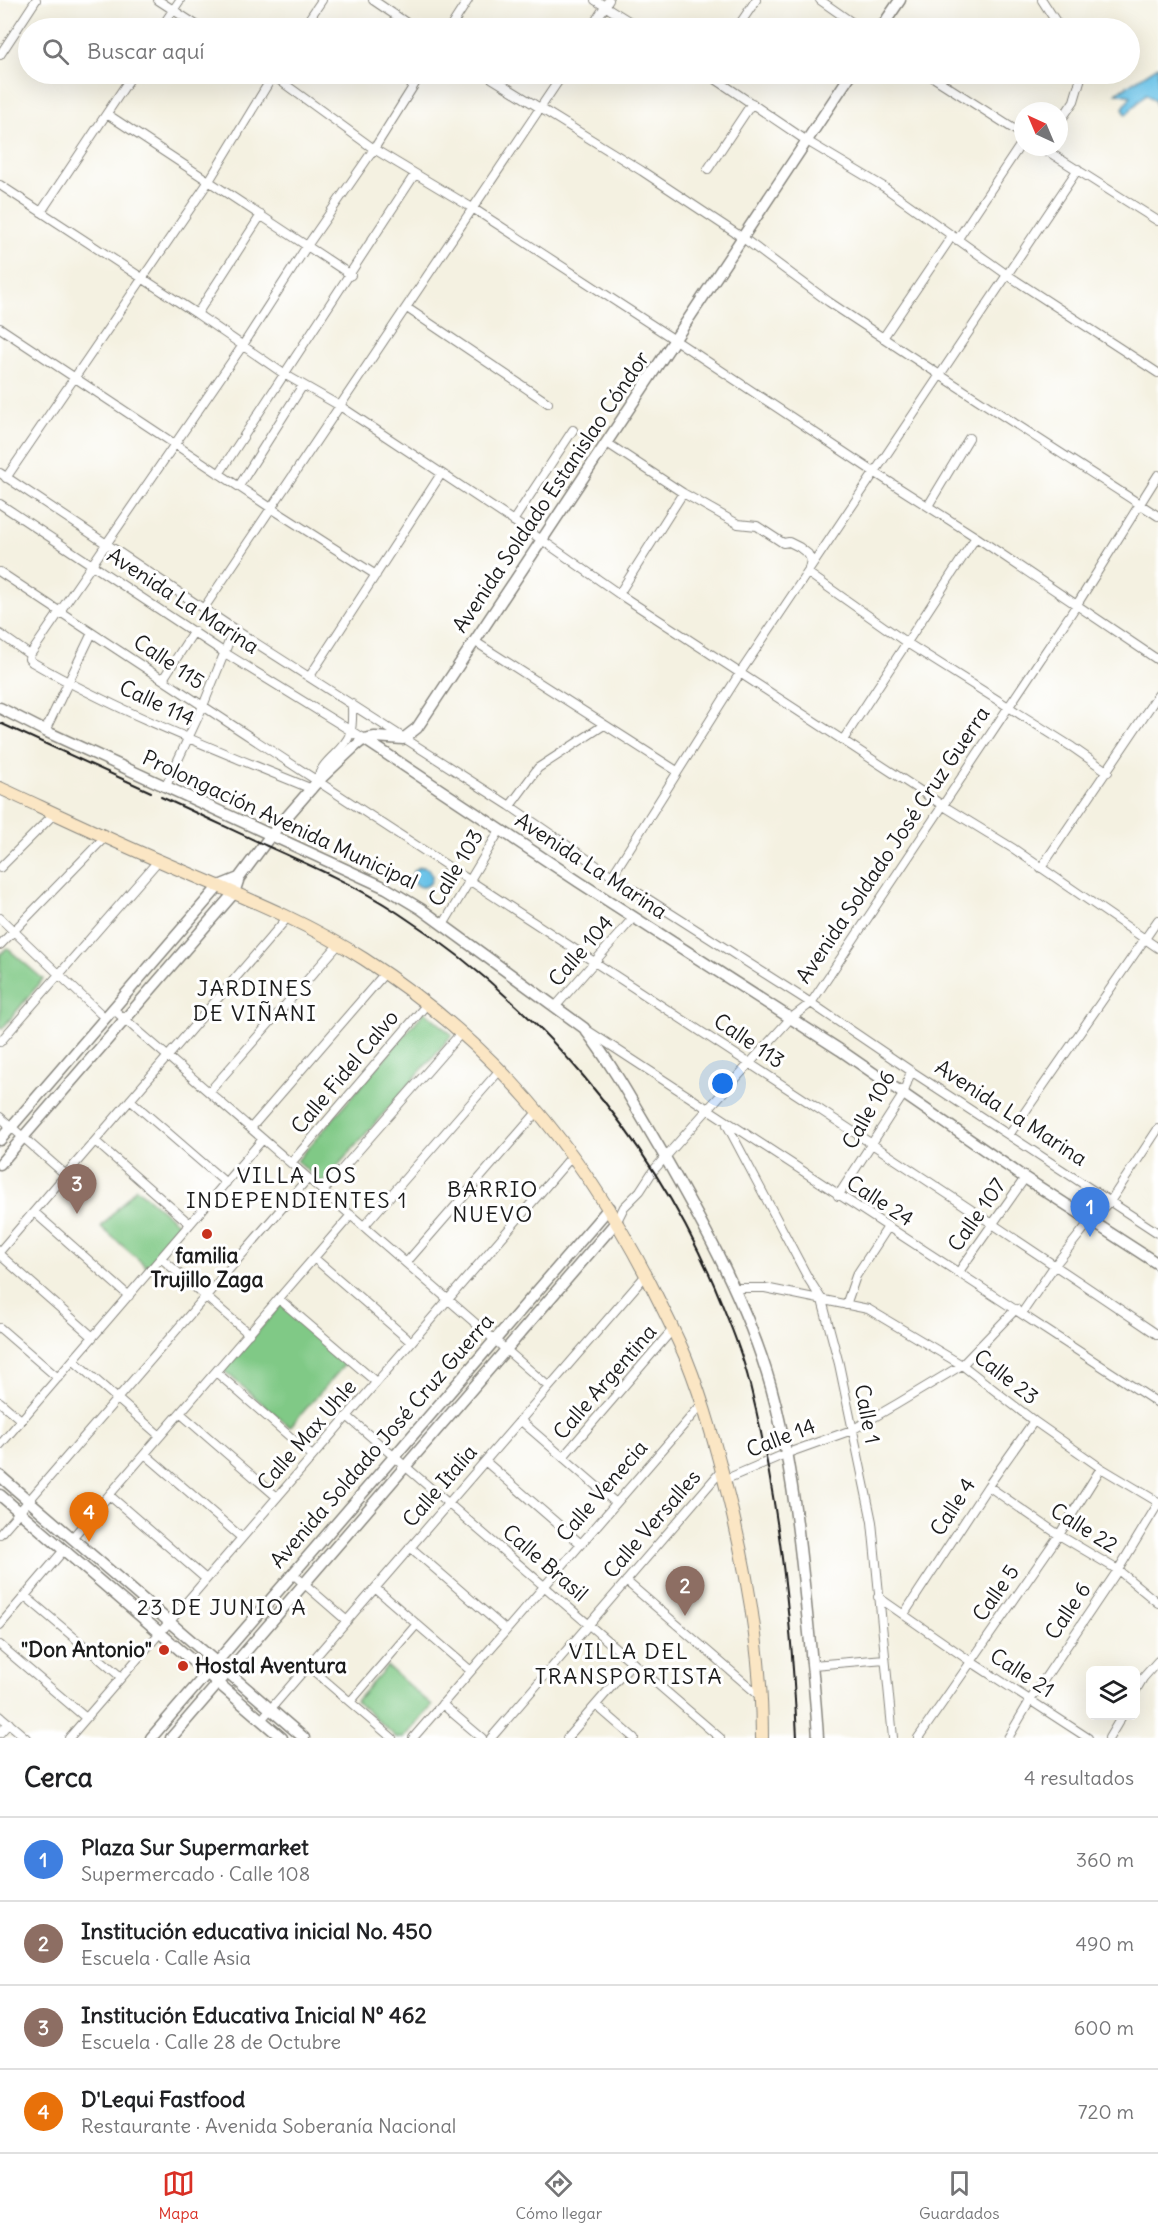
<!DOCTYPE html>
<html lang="es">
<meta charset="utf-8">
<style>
body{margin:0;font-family:Delius,sans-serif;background:#f2f2f2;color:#202124}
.controls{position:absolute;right:18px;bottom:18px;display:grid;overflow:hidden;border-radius:9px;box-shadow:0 6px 24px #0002}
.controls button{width:54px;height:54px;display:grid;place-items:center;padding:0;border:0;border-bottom:2px solid #e0e0e0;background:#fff;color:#202124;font:30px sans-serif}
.compass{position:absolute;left:1014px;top:102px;width:54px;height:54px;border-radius:50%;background:#fff;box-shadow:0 6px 24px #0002;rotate:316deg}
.you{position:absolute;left:723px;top:1084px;width:21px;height:21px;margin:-15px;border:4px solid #fff;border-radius:50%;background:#1a73e8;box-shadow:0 0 0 9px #1a73e833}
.badge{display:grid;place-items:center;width:39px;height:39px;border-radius:50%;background:#d93025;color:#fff;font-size:20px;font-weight:700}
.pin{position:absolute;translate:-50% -50px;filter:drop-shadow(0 2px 3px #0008)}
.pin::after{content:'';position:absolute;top:32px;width:21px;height:18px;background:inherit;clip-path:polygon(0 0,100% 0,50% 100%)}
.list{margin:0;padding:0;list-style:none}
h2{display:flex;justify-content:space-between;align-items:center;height:78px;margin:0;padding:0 24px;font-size:26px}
h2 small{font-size:20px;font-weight:400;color:#757577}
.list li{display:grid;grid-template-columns:39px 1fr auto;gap:18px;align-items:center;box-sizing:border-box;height:84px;padding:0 24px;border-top:2px solid #e0e0e0}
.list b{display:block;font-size:22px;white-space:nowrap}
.list p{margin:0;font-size:20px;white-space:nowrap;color:#757577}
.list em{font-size:20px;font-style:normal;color:#757577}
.icon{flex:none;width:33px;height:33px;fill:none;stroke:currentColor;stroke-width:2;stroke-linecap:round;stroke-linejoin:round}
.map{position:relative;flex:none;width:1158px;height:1738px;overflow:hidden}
.search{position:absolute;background:#fff;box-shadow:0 6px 24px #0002;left:18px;right:18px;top:18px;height:66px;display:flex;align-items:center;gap:15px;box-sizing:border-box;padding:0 21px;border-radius:33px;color:#757577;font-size:22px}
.sheet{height:414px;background:#fff}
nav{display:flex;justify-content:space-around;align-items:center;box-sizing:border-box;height:84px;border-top:2px solid #e0e0e0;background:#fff;font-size:16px;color:#757577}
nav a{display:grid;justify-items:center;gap:3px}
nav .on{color:#d93025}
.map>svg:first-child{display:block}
.green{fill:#80c986;stroke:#4e7251;stroke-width:1.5}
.water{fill:#6bc3e8;stroke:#447082;stroke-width:1.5}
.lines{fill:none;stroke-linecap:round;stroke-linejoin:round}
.minor-casing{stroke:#88867e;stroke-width:10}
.tertiary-casing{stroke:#88867e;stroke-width:13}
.secondary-casing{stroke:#88867e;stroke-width:14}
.minor{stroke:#fff;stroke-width:8}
.tertiary{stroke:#fff;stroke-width:10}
.secondary{stroke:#fbe6c4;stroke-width:12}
.rail{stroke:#1c1c1c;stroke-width:2}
.poi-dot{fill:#c8321e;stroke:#fff;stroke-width:2}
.labels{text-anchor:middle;stroke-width:6;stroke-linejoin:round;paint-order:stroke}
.street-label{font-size:21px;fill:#1c1c1c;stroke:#fff}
.poi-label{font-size:21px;font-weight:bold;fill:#1c1c1c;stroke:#fff}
.neighbourhood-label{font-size:22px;letter-spacing:1.5px;fill:#1c1c1c;stroke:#fff}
</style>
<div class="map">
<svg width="1158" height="1738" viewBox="0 0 1158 1738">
<rect width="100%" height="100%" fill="#fff"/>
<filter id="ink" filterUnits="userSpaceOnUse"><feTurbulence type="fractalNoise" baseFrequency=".0167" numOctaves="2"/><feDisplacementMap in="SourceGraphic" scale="12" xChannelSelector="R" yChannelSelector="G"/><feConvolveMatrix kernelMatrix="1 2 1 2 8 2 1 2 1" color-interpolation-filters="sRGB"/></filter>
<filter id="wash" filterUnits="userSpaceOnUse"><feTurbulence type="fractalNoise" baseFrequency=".008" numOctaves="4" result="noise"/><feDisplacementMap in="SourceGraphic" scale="24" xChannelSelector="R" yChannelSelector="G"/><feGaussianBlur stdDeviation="1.35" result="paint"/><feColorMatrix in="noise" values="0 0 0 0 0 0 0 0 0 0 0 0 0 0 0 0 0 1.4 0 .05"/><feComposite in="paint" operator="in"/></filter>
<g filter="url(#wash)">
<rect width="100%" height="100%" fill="#f4f1e1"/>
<path class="green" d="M 7,948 L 43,979 L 2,1029 L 0,1028 L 0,955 Z
M 425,1011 L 452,1035 L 322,1184 L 297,1161 Z
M 136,1188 L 182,1227 L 147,1267 L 101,1227 Z
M 282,1304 L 346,1363 L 290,1427 L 223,1370 Z
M 387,1666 L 432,1706 L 404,1738 L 397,1738 L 356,1701 Z"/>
<path class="water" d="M 1158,66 L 1158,113 L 1155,101 L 1146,94 L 1126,115 L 1123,108 L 1131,96 L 1116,93 Z
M412 877a10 10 0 1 1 20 0a10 10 0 1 1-20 0Z"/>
</g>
<g filter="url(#ink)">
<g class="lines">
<g class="minor-casing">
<path id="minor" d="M 158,0 L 201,28
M 373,0 L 414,28
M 595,0 L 640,28
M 820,0 L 860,28
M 1042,0 L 1060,28
M 161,28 L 180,0
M 303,28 L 322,0
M 450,28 L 468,0
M 591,28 L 609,0
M 737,28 L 756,0
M 0,55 L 36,0
M 271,74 L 374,149 L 474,209 L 675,340 L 874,472 L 976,537 L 1158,660
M 485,74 L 642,171 L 743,238 L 829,302 L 909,355 L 1158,516
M 708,74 L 807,141 L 884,187 L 1006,274 L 1158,373
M 928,74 L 1023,135
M 107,114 L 351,275
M 1059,123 L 1074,101 L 1082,74
M 1041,147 L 1158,221
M 708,169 L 752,103
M 0,185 L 197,314 L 284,374 L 340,406 L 542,540 L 619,594 L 942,805 L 1014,849 L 1158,948
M 41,212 L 133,74
M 957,240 L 1023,141
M 407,308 L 548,403
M 197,314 L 261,215
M 0,328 L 271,508 L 376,575
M 883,338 L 952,236
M 607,443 L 683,493 L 738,524 L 757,526 L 783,543 L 789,542 L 799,547 L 808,554 L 811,560 L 808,573 L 907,643 L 1072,747 L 1108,772
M 0,473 L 234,629 L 510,806 L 612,876 L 811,1003 L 911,1071 L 1158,1233
M 219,474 L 415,174
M 6,478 L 209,181 L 274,74
M 239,486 L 303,385
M 0,504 L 225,653 L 364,739
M 928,506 L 969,438
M 513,521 L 573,430
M 0,572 C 385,828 775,1076 1158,1335
M 619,594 L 683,493
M 204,608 L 563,74
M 0,634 L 30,655 L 29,659 L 32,662 C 120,713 217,750 312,789
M 474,641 L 677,771
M 30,655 L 243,345 L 307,246 L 374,149 L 421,74
M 310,676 L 441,474
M 163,679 L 194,631
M 45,731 L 92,633
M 843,740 L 976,537
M 317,782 C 320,760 343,753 350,734 C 353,725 352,713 352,704
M 166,786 L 203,706 L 234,629
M 510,806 L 538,768 L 604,725
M 0,868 L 55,813
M 1041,868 L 1158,695
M 612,876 L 740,673 L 1078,169
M 0,918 L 105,1018
M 443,925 L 500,830
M 0,945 L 106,836
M 555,1007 L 633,918
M 113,1009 L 549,1387
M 587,1030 L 1158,1403
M 0,1042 L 158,861
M 209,1092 L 339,944
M 130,1100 L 226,1183
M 0,1117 L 66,1175
M 727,1125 L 808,1278 L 822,1300 L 839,1364 L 872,1522 L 893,1738
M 251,1128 L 385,973
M 1009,1135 L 1158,920
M 95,1141 L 190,1224
M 291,1163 L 427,1004
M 323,1191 L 461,1033
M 838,1196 L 903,1095 L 911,1071
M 34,1212 L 129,1296
M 617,1221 L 624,1207 L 640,1191 L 653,1171 L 708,1109 L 790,1019 L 811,1003 L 1076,606 L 1158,475
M 364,1226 L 500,1070
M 0,1251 L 288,917
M 0,1255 L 93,1337
M 161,1258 L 249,1334
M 314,1258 L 411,1342
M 406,1263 L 538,1111
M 958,1273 L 1025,1178
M 734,1288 L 765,1288 L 868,1309 L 962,1365 L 1034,1421 L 1101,1468 L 1158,1502
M 279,1299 L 376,1382
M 846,1305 L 856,1276 L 888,1227
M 1022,1313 L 1055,1265 L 1091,1220 L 1111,1200 L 1158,1129
M 0,1328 L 58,1378
M 73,1360 L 160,1436
M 216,1372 L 312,1456
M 0,1402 L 21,1420
M 180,1413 L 277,1497
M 347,1416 L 720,1738
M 520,1420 L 616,1503
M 0,1445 L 263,1139
M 145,1454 L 242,1538
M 563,1457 L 673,1329
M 485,1461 L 581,1544
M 724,1480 L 785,1454 L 852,1430 L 897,1404 L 962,1365 L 1016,1309
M 988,1486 L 1059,1535 L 1118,1570 L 1158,1603
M 109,1495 L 206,1579
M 0,1534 L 308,1178
M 72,1538 L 351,1215
M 410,1547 L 506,1630
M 293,1574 L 347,1621
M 626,1581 L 761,1697
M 375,1588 L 471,1671
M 25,1596 L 121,1677
M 878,1597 L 970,1661 L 1088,1738
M 904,1614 L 988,1486 L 1034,1421
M 0,1625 L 64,1550
M 0,1645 L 86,1718
M 813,1665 L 885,1659
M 308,1666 L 392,1738
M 1136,1690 L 1143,1678 L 1158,1661
M 350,1702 L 417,1624
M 442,1704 L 482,1738
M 596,1705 L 634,1738
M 0,1716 L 26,1738
M 261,1720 L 646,1275
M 0,1733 L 9,1723
M 69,1738 L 573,1155
M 413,1738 L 702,1404
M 491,1738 L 722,1470
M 567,1738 L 632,1663
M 918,1738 L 1059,1535 L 1101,1468
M 1008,1738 L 1031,1699 L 1118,1570 L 1158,1504
M 1109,1738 L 1122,1716"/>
</g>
<g class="tertiary-casing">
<path id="tertiary" d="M 881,28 L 900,0
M 0,708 L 45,731 L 386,888 L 421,909 L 584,1028 C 614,1067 637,1110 662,1152 C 705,1227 747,1303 771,1387 C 789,1451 797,1518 804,1584 C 809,1635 815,1686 818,1738
M 364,739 L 579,882 L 840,1050 L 1025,1178 L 1158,1264
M 0,1140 L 219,886 L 239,878
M 0,1164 L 234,893 L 239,878 L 271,835 L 317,782 L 353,748 L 364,739 L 375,737 L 403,739 L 417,728 L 851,74
M 0,1476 L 304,1738
M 0,1495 L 282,1738
M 151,1738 L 609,1208
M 171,1738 L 617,1221"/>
</g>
<g class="secondary-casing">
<path id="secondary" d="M 0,788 C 54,813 108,839 162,862 C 231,892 300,918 364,959 C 491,1041 580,1147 649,1281 C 662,1307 675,1332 686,1358 C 705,1405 718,1455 730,1503 C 749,1581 762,1658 762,1738"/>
</g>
<use href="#minor" class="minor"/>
<use href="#tertiary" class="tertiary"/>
<use href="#secondary" class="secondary"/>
<path class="rail" d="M 0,723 L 151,792
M 161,797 C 197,813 232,830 267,846 C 312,866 357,886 398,913 C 537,1003 649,1135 715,1287 C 728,1319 742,1352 750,1385 C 778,1496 792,1624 797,1738"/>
</g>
</g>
<g class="poi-dot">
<circle cx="207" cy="1234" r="6"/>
<circle cx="164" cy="1650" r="6"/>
<circle cx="183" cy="1666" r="6"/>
</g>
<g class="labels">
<g class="street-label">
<text transform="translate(551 492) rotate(-56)" y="7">Avenida Soldado Estanislao Cóndor</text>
<text transform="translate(183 601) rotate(33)" y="7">Avenida La Marina</text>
<text transform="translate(169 662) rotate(34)" y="7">Calle 115</text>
<text transform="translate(157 703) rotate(25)" y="7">Calle 114</text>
<text transform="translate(280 820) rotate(25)" y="7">Prolongación Avenida Municipal</text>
<text transform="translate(893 845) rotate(-56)" y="7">Avenida Soldado José Cruz Guerra</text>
<text transform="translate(591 866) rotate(33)" y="7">Avenida La Marina</text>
<text transform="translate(456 868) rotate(-59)" y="7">Calle 103</text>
<text transform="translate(581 951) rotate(-49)" y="7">Calle 104</text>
<text transform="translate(749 1041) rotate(34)" y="7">Calle 113</text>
<text transform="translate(345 1072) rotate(-50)" y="7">Calle Fidel Calvo</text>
<text transform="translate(869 1110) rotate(-61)" y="7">Calle 106</text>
<text transform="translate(1011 1113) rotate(33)" y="7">Avenida La Marina</text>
<text transform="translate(880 1201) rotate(33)" y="7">Calle 24</text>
<text transform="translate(977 1215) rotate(-55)" y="7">Calle 107</text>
<text transform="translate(1006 1377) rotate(38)" y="7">Calle 23</text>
<text transform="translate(605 1382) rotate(-49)" y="7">Calle Argentina</text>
<text transform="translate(867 1414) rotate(79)" y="7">Calle 1</text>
<text transform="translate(307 1435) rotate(-49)" y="7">Calle Max Uhle</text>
<text transform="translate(781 1438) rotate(-21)" y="7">Calle 14</text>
<text transform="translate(382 1441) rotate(-49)" y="7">Avenida Soldado José Cruz Guerra</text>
<text transform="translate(440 1486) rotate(-49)" y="7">Calle Italia</text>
<text transform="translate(602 1491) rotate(-49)" y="7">Calle Venecia</text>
<text transform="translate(953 1507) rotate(-57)" y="7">Calle 4</text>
<text transform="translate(652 1524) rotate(-49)" y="7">Calle Versalles</text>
<text transform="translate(1084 1528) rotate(32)" y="7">Calle 22</text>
<text transform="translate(545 1563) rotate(41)" y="7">Calle Brasil</text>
<text transform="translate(996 1593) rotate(-55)" y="7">Calle 5</text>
<text transform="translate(1068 1611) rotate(-56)" y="7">Calle 6</text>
<text transform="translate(1022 1673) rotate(33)" y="7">Calle 21</text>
</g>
<g class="poi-label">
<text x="207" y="1263">familia<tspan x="207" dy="24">Trujillo Zaga</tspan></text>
<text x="152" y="1657" text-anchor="end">"Don Antonio"</text>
<text x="195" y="1673" text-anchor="start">Hostal Aventura</text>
</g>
<g class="neighbourhood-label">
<text x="255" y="996">JARDINES<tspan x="255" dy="25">DE VIÑANI</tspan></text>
<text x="297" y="1183">VILLA LOS<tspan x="297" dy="25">INDEPENDIENTES 1</tspan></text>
<text x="493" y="1197">BARRIO<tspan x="493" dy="25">NUEVO</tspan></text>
<text x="222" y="1615">23 DE JUNIO A</text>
<text x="629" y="1659">VILLA DEL<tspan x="629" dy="25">TRANSPORTISTA</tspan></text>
</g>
</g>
</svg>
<div class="controls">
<button><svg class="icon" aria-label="layers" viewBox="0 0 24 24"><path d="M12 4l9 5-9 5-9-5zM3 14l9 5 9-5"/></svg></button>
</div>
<svg class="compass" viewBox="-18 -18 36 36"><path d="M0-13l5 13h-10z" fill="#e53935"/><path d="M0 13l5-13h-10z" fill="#757577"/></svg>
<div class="you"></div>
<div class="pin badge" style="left:1090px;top:1237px;background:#3f7fe0">1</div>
<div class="pin badge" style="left:685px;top:1616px;background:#8d6e63">2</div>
<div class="pin badge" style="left:77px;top:1214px;background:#8d6e63">3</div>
<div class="pin badge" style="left:89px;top:1542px;background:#e8710a">4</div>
<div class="search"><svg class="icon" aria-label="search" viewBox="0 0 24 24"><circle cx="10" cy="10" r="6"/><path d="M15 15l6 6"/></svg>Buscar aquí</div>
</div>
<section class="sheet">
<h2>Cerca<small>4 resultados</small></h2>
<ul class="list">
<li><span class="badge" style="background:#3f7fe0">1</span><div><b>Plaza Sur Supermarket</b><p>Supermercado · Calle 108</p></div><em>360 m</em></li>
<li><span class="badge" style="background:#8d6e63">2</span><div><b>Institución educativa inicial No. 450</b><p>Escuela · Calle Asia</p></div><em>490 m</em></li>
<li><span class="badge" style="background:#8d6e63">3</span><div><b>Institución Educativa Inicial Nº 462</b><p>Escuela · Calle 28 de Octubre</p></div><em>600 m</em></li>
<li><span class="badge" style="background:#e8710a">4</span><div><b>D'Lequi Fastfood</b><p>Restaurante · Avenida Soberanía Nacional</p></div><em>720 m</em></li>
</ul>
</section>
<nav>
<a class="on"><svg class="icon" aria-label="map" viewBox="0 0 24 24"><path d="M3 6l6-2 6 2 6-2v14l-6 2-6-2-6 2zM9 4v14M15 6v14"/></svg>Mapa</a>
<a><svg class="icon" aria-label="directions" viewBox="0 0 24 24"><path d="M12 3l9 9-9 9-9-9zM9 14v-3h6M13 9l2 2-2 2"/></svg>Cómo llegar</a>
<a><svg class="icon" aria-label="saved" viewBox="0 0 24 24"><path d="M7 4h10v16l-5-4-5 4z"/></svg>Guardados</a>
</nav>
